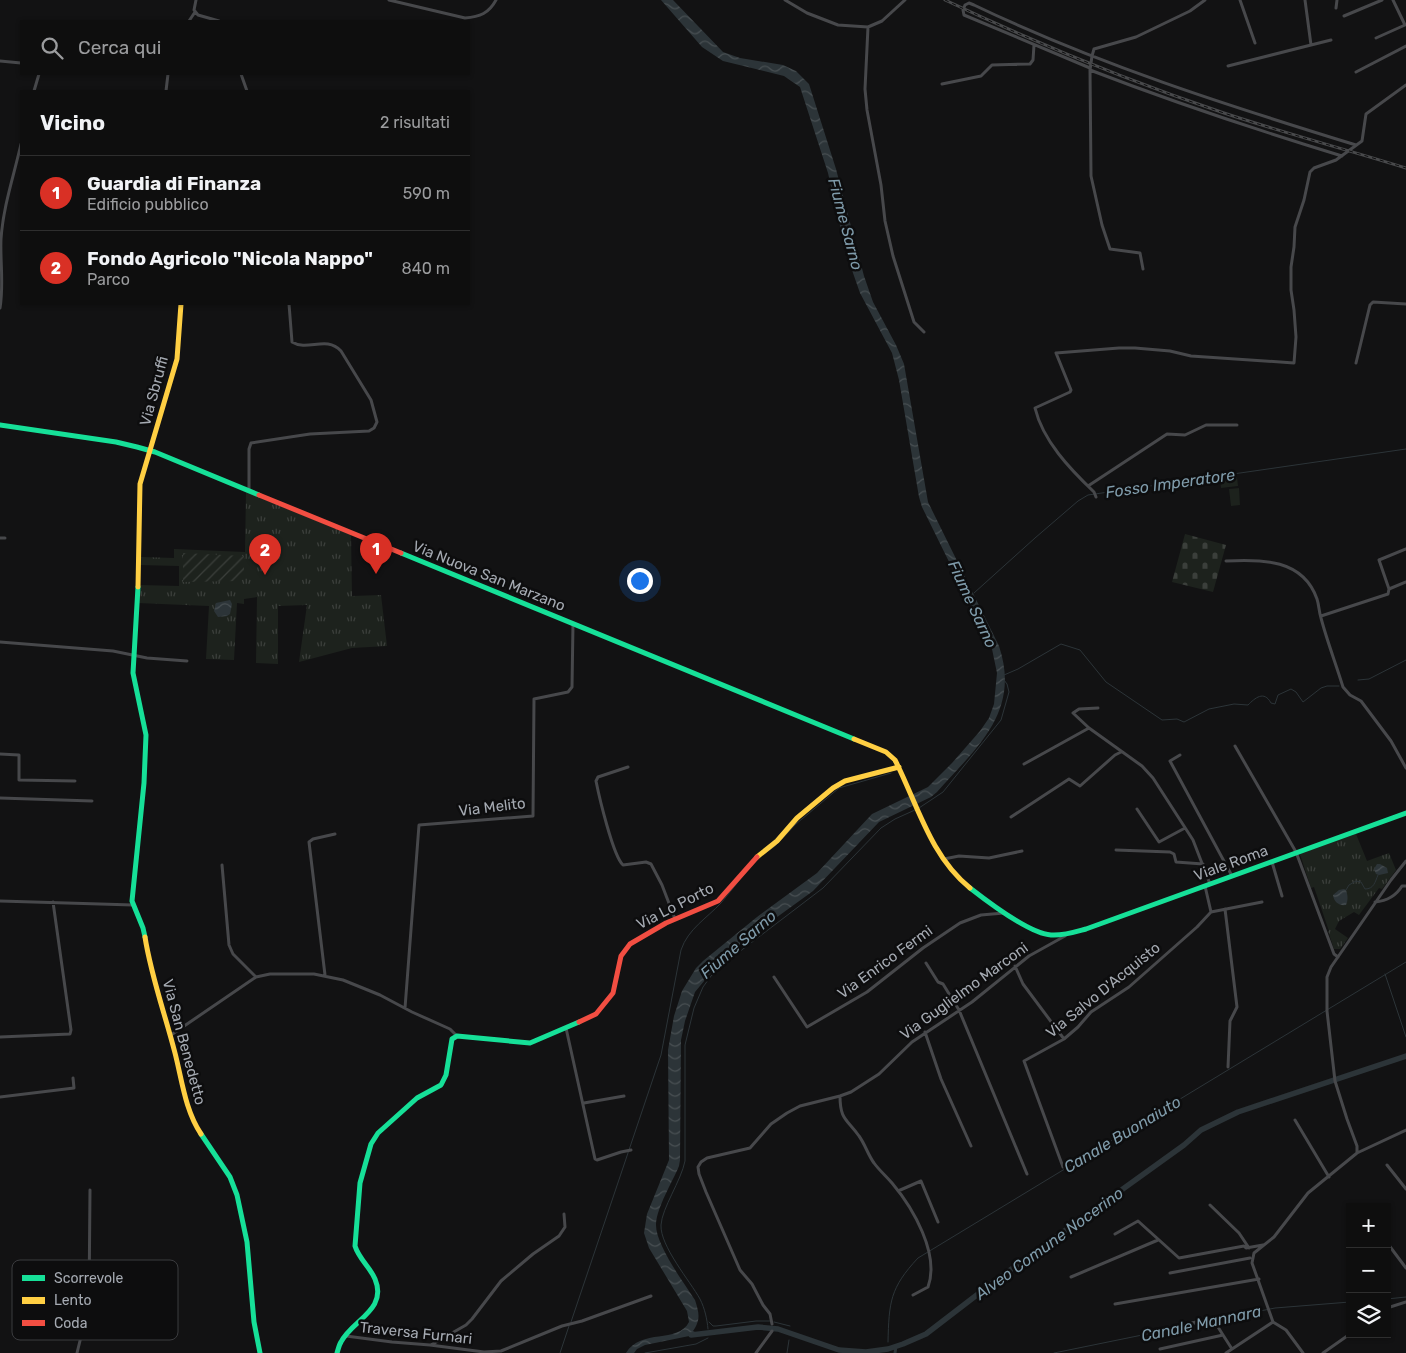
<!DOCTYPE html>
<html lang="it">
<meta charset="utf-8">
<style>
body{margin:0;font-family:Rubik,sans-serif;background:#171717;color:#f1f3f6}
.controls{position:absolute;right:15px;bottom:15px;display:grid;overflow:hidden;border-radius:0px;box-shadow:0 1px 4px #0004}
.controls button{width:45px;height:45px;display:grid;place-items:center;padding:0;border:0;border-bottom:1px solid #2e2e2e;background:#0e0e0e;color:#f1f3f6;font:25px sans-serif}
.you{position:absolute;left:639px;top:580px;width:18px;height:18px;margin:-12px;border:4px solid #fff;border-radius:50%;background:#1a73e8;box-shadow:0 0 0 8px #1a73e833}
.badge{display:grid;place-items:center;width:32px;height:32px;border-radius:50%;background:#d93025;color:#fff;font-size:16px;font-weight:700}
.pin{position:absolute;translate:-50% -41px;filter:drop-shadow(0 1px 2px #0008)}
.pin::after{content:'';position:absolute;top:26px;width:18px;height:15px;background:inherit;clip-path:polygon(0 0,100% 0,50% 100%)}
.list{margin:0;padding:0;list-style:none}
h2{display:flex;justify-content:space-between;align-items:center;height:65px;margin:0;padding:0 20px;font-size:21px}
h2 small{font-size:16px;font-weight:400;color:#9b9c9e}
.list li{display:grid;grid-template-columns:32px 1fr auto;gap:15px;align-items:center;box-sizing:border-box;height:75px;padding:0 20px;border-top:1px solid #2e2e2e}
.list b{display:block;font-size:19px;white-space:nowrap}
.list p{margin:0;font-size:16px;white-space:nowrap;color:#9b9c9e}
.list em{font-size:16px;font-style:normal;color:#9b9c9e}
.icon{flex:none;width:28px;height:28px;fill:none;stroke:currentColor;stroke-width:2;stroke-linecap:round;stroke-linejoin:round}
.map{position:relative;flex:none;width:1406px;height:1353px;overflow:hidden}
.search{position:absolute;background:#0e0e0e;box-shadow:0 1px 4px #0004;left:20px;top:20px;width:450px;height:55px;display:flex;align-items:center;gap:12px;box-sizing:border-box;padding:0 18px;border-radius:0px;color:#9b9c9e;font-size:19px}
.panel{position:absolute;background:#0e0e0e;box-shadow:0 1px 4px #0004;left:20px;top:90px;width:450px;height:215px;border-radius:0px}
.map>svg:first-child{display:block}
.grass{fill:#1d221d}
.cemetery{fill:url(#cemetery-stones)}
.park{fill:url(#park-tufts)}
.garden{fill:url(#garden-furrows)}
.water{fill:url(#water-waves)}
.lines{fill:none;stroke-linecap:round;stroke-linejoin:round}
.stream{stroke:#2c3438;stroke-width:1}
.canal{stroke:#2c3438;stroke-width:3}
.river{stroke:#2c3438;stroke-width:5.5}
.street{stroke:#47484b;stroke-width:3}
.fast{stroke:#16e098;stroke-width:5}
.slow{stroke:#ffcf43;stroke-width:5}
.jam{stroke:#f24e42;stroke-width:5}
.rail-casing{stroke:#48494b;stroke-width:3}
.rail{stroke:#0d0d0e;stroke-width:1;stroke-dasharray:4;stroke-linecap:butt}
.labels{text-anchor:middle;stroke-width:5;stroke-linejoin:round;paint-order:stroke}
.street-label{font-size:15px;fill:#a5aab2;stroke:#0d0d0e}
.water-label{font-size:16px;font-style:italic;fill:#7f9baa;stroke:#0d0d0e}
.key{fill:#0d0d0e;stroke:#3b3c3f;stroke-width:1}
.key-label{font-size:14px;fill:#a5aab2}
</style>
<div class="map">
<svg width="1406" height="1353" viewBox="0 0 1406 1353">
<defs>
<pattern id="cemetery-stones" width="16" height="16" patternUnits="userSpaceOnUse" patternTransform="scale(1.25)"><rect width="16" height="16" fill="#1d221d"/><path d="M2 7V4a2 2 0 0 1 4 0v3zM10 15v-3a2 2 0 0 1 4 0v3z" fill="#3b3f3b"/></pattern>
<pattern id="park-tufts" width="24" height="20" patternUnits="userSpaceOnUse" patternTransform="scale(1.25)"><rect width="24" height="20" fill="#1d221d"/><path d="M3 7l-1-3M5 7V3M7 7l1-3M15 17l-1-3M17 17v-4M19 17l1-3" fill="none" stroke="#3b3f3b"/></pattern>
<pattern id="garden-furrows" width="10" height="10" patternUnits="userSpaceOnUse" patternTransform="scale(1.25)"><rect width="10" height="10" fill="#1d221d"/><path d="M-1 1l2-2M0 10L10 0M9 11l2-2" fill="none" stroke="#3b3f3b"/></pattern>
<pattern id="water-waves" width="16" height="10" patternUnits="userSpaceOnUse" patternTransform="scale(1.25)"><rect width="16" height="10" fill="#2c3438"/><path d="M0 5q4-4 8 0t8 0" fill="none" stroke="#484f52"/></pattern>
</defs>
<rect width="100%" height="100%" fill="#121213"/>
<path class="grass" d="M 1237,477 L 1238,486 L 1221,488 L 1220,478 Z
M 1239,488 L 1240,505 L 1231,506 L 1229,489 Z"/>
<path class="cemetery" d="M 1185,534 L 1226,545 L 1213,592 L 1172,582 Z"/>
<path class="park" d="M 246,492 L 351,535 L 352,596 L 381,595 L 387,646 L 352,648 L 299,662 L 307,605 L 278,606 L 278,664 L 256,663 L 257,597 L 244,599 L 244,604 L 237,603 L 234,660 L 206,659 L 209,606 L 138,603 L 139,585 L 179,586 L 179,566 L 140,565 L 141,557 L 174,558 L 174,549 L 245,552 Z
M 1356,834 L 1367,861 L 1389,853 L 1396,870 L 1382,889 L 1379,888 L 1359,915 L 1354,912 L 1339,921 L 1335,929 L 1348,938 L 1340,949 L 1334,949 L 1328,931 L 1329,931 L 1314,887 L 1311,888 L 1300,854 Z"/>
<path class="garden" d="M 183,553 L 244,556 L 244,576 L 240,581 L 183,582 Z"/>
<path class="water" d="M 661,0 L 673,0 L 723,52 L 740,58 L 783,65 L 796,71 L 809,84 L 836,169 L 864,276 L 873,302 L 896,345 L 904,364 L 928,502 L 999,646 C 1021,712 977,747 937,792 L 931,797 L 879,822 L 813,891 L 755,933 L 718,964 L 695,992 L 685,1021 L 681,1040 L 680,1160 L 679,1166 C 672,1183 657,1207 656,1224 C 655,1244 684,1283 695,1300 C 699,1313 701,1319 693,1331 L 699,1334 L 645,1345 L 637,1349 L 634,1353 L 626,1353 C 641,1328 678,1344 689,1322 L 687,1311 L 649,1248 L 644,1233 L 647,1214 L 669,1160 L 668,1050 L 674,1016 L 682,991 L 696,968 L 703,961 L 757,917 L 817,873 L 872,814 L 928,787 L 952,763 L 980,731 L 989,718 L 994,704 L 997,673 L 992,649 L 922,507 L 919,497 L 899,380 L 892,353 L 860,293 L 853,273 L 844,243 L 828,173 L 800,87 L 784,76 L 723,61 L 702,47 Z
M 230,600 L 232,604 L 230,614 L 227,616 L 218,617 L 214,611 L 216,603 Z
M 1377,864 L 1380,864 L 1387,868 L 1388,873 L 1379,875 L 1376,874 L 1374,869 Z
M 1344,889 L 1346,890 C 1348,896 1348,900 1346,905 C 1339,906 1334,902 1333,895 L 1339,890 Z"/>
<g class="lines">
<path class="stream" d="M 974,593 L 1035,538 L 1078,501 L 1088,495 L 1406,449
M 1004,675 L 1018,669 L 1061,644 L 1080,650 L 1106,682 L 1162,720 L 1177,719 L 1184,722 L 1209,709 L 1234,704 L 1248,705 C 1255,698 1264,690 1271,703 L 1275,704 L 1278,695 L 1291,689 L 1296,692 L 1303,702 L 1321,688 L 1327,686 L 1339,686
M 1358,680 L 1369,679 L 1406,660
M 919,808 L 943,792 L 1001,720 L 1009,692 L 1007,684 L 1004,680
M 764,854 L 775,846 L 796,824 L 839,788 L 891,773
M 1346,890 L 1349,885 L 1356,881 L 1361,882 L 1365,889 C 1374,889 1375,882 1378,875
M 1385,974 L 1406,1037
M 1387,1299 L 1406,1297
M 1215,1320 L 1275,1308 L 1350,1302
M 571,1322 L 661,1055 L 681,950 C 688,929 707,918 721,903 C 734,888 745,871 759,858
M 709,1322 L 713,1326 L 716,1326 L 756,1321 L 770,1321
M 774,1322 L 790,1326
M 708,1329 C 707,1319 705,1309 700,1299 C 690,1281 660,1246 661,1225 C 662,1208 681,1181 685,1161 L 685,1045 L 694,1008 L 703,987 L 711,976 L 743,949 L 823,888 L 881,828 L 895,819 L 915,810
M 888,1342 C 889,1302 890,1288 918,1258 L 1406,962
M 560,1353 L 569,1326
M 645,1353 L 696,1344 L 708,1338
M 787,1353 L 789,1340
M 1054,1353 L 1206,1322"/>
<path class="canal" d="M 895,1353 L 896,1346"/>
<path class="river" d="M 691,1335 L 758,1327 L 778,1329 L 839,1350 L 866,1352 L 888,1349 L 903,1344 L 926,1334 L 995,1281 L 1184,1145 L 1201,1130 L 1238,1112 L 1406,1056"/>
<path class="street" d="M 196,0 L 194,10 L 198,15 L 219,21
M 389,0 L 465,18 C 480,17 489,13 496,0
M 785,0 L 807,13 L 838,25 L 868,27 L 882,21 L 905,0
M 1240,0 L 1255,43
M 1305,0 L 1311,45 L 1331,40
M 1336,8 L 1337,0
M 1344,16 L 1382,0
M 189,21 L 195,12
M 868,27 L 865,89 L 867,110 L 881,185 L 885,221 L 893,256 L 914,322 L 924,332
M 1376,38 L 1405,25 L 1393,0
M 0,61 L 21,63
M 1228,66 L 1311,45
M 1090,68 L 964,15 L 963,10 L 965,5 L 969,3 L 974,5 C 1097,64 1226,105 1356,145
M 1090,70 C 1173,102 1257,130 1342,156
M 1356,72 L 1406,46
M 241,74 L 247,91
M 942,84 L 981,76 L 992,65 L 1030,64 L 1033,60 L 1034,45
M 34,91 L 39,74
M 166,91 L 168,74
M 1143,269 L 1140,253 L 1110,249 L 1102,225 L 1091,176 L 1090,70 L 1092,56 L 1094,49 L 1136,37 L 1190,11 L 1205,0
M 0,308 C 4,284 0,262 1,239 C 3,207 14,175 21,144
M 1356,363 L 1370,305 L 1373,302 L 1406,304
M 1088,486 L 1167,434 L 1185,435 L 1206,425 L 1237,425
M 249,491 L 249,449 L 251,443 L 310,434 L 369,431 L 374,428 L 377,422 L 371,400 L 341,351 C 326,335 308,352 292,342 L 289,304
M 1096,497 L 1094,492 C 1070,469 1043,441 1035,408 L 1070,392 L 1071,390 L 1056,353 L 1119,348 L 1135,348 L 1170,351 L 1191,356 L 1294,363 L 1296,337 L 1294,310 L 1291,290 L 1291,267 L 1294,247 L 1295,227 L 1304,200 L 1310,172 L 1314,168 L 1336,160 L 1362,141 L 1366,114 L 1406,85
M 0,538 L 5,538
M 1226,561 C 1262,559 1303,559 1317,599 C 1319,605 1319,612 1321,618 C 1327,641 1336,664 1343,687 L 1350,695 L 1361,701 L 1391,741 L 1406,768
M 1389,589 L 1406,582
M 1321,616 L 1388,594 L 1389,589 L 1379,560 L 1406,549
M 0,642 L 113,651 L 147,658 L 187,661
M 1098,708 L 1079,709 L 1073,713 L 1089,728 L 1142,766 L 1153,778 L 1193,840 L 1210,884
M 1235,746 L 1296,852 L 1334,954 L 1338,957
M 0,754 L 19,755 L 19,780 L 75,781
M 1180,755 L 1170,761 L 1232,876
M 1024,764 L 1089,728
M 628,767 L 598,777 L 596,781 C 599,796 613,856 623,865 L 646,862 L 651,864 L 662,885 L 675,919
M 0,798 L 92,801
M 1137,809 L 1159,842 L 1185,828
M 1011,817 L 1069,779 L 1080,786 L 1115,755 L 1121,752
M 1116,850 L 1170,852 L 1174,854 L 1176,862 L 1203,864
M 944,859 L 959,856 L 989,858 L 1022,851
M 1272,862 L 1282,896
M 222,865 L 229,945 L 233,954 L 256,977
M 0,901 L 133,905
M 1375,902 C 1386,901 1396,896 1402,886 L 1406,886
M 1225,909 L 1237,1007 L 1230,1021 L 1228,1067
M 1211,912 L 1262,902
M 926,963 L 938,982 L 943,984 L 959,1010 L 1027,1174
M 1015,966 L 1023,984 L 1064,1039
M 325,975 L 309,842 L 313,839 L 335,834
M 774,977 L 807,1027 L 867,992 L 923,948 L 960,923 L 981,915 L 1004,913
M 405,1008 L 419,825 L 533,816 L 534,699 L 568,692 L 572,687 L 573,624
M 566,1028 L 595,1159 L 597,1160 L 621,1152 L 631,1150
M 925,1032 L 941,1079 L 971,1146
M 171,1035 L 256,977 L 270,974 L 314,974 L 343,980 L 380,995 L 412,1012 L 450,1029 L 457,1036
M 0,1037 L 70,1034 L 71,1030 L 53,902
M 840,1096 C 840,1120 847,1119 859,1136 C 865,1144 868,1155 874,1163 C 879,1170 886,1176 892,1183 C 913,1208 940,1254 928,1287 L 913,1295
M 0,1097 L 74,1088 L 73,1078
M 584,1103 L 624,1096
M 1295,1120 L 1329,1177
M 1357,1153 L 1406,1130
M 1387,1165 L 1406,1189
M 1063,1167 L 1024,1061 L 1064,1039 L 1078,1027 L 1091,1012 L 1129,987 L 1197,927 L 1211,912 L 1205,886
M 898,1191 L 921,1181 L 938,1222
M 1210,1205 L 1239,1233 L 1249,1248
M 1115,1234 L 1138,1221 L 1179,1258 L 1244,1246 L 1246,1248 L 1263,1245
M 1388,1244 L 1406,1268
M 1170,1273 L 1250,1258
M 1071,1277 L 1158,1240
M 1115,1304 L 1259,1279
M 1387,1308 L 1406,1302
M 1273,1322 L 1252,1263 L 1254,1253 L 1274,1237 L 1308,1193 L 1357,1153 L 1357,1146 L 1347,1119 L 1335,1081 L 1327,1011 L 1327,977 L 1331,967 L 1391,880 L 1406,861
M 1273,1322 L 1286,1330 L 1303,1353
M 772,1324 L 770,1314 L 763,1305 L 752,1284 L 740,1270 L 706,1192 L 699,1174 L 698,1167 L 701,1162 L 707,1158 L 750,1148 L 771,1124 L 787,1113 L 800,1106 L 840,1096 L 851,1092 L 879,1074 L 912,1042 L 972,1002 L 1029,956 L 1065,936
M 1180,1325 L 1213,1319 L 1223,1335
M 346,1336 L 392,1342 L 430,1345 L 484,1352 L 501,1351 L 562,1326 L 582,1321 L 651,1296
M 431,1345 L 466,1325 L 472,1319 L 501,1281 L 533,1254 L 559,1236 L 565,1227 L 564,1214
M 1160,1349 L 1223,1335 L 1232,1349
M 77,1353 L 89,1304 L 90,1190
M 756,1353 L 772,1331
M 1226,1353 L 1273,1322
M 1323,1353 L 1350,1334"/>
<path class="fast" d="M 0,425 L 116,442 L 137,447 L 155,452 L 259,495
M 401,553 L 854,739
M 138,587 L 133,673 L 146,735 L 144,783 L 132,901 L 143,928 L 145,937
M 970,888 C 988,902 1030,934 1051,935 C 1063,936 1075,932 1086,929 L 1406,813
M 201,1134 L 230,1177 L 237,1195 L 247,1242 L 254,1322 L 260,1353
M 337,1353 C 338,1350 339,1345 341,1342 C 352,1320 388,1310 375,1279 C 370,1267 359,1259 355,1246 L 360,1183 L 371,1144 L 378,1133 L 417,1098 L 441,1085 L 446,1075 L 452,1039 L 457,1036 L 530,1043 L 579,1022"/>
<path class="slow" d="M 138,587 L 140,484 L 177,359 L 181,304
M 854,739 L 886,752 L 895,760 C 917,803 930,856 970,888
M 757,857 L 777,841 L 797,818 L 833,788 L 845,781 L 899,767
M 145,937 C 151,976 165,1014 175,1053 C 182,1080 185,1110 201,1134"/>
<path class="jam" d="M 259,495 L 401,553
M 579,1022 L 596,1014 L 613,993 L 621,956 L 630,944 L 666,923 L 718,901 L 757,857"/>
<g class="rail-casing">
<path id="rail" d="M 945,0 C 1036,43 1129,81 1224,113 C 1284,133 1345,149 1406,168"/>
</g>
<use href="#rail" class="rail"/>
</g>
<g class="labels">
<g class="street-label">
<text transform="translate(154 391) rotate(-75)" y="5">Via Sbruffi</text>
<text transform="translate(489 576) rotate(22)" y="5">Via Nuova San Marzano</text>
<text transform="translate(492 807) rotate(-7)" y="5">Via Melito</text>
<text transform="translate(1231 863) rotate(-20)" y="5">Viale Roma</text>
<text transform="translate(675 906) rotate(-27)" y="5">Via Lo Porto</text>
<text transform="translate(885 962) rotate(-36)" y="5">Via Enrico Fermi</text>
<text transform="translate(1103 990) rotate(-39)" y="5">Via Salvo D'Acquisto</text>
<text transform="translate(964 991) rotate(-36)" y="5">Via Guglielmo Marconi</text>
<text transform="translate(184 1042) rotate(75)" y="5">Via San Benedetto</text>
<text transform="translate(416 1333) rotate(6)" y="5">Traversa Furnari</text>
</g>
<g class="water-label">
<text transform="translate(846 224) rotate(75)" y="6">Fiume Sarno</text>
<text transform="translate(1170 483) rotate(-8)" y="6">Fosso Imperatore</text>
<text transform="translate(973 604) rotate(65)" y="6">Fiume Sarno</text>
<text transform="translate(738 944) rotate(-41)" y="6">Fiume Sarno</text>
<text transform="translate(1122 1134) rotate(-31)" y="6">Canale Buonaiuto</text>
<text transform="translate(1049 1243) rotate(-36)" y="6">Alveo Comune Nocerino</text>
<text transform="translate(1201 1323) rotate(-12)" y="6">Canale Mannara</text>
</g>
</g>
<rect x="12" y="1260" width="166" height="80" rx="8" class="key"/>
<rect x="22" y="1275" width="23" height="6" fill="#16e098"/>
<rect x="22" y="1297" width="23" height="7" fill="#ffcf43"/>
<rect x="22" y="1320" width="23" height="6" fill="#f24e42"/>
<g class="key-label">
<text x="54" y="1283">Scorrevole</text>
<text x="54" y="1305">Lento</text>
<text x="54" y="1328">Coda</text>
</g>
</svg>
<div class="controls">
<button>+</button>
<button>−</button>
<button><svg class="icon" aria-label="layers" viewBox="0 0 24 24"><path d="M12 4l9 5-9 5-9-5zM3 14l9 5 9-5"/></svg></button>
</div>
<div class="you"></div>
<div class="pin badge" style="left:376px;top:574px">1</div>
<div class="pin badge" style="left:265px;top:575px">2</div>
<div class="search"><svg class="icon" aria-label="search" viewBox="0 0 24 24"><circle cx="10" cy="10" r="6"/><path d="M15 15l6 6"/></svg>Cerca qui</div>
<section class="panel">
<h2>Vicino<small>2 risultati</small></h2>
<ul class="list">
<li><span class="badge">1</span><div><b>Guardia di Finanza</b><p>Edificio pubblico</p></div><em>590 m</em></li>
<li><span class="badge">2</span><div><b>Fondo Agricolo &quot;Nicola Nappo&quot;</b><p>Parco</p></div><em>840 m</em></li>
</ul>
</section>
</div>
